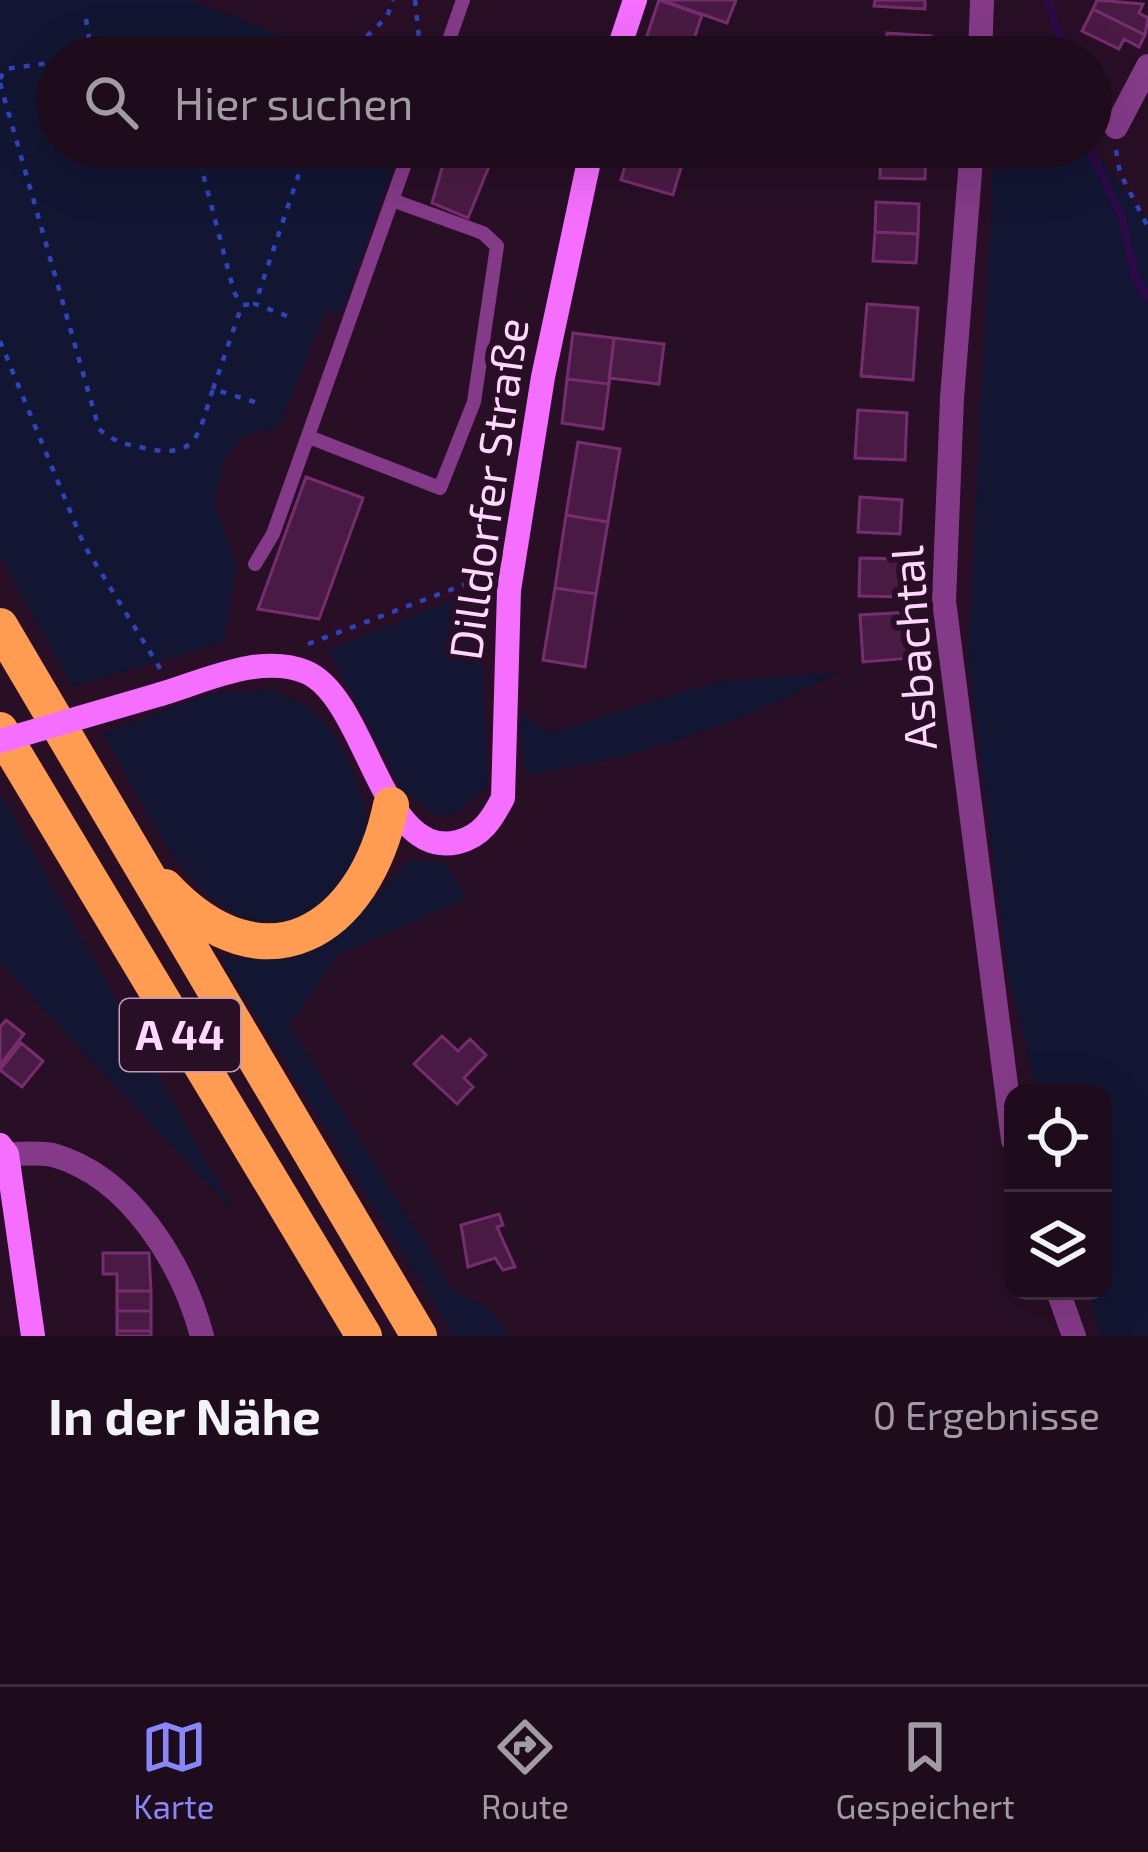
<!DOCTYPE html>
<html lang="de">
<meta charset="utf-8">
<style>
body{margin:0;font-family:"Exo 2",sans-serif;background:#261425;color:#f1f3f6}
.controls{position:absolute;right:36px;bottom:36px;display:grid;overflow:hidden;border-radius:24px;box-shadow:0 12px 48px #0002}
.controls button{width:108px;height:108px;display:grid;place-items:center;padding:0;border:0;border-bottom:3px solid #3c2b3b;background:#1e0b1c;color:#f1f3f6;font:60px sans-serif}
.list{margin:0;padding:0;list-style:none}
h2{display:flex;justify-content:space-between;align-items:center;height:156px;margin:0;padding:0 48px;font-size:51px}
h2 small{font-size:39px;font-weight:400;color:#a19ba3}
.icon{flex:none;width:66px;height:66px;fill:none;stroke:currentColor;stroke-width:2;stroke-linecap:round;stroke-linejoin:round}
.map{position:relative;flex:none;width:1148px;height:1336px;overflow:hidden}
.search{position:absolute;background:#1e0b1c;box-shadow:0 12px 48px #0002;left:36px;right:36px;top:36px;height:132px;display:flex;align-items:center;gap:30px;box-sizing:border-box;padding:0 42px;border-radius:66px;color:#a19ba3;font-size:45px}
.sheet{height:348px;background:#1e0b1c}
nav{display:flex;justify-content:space-around;align-items:center;box-sizing:border-box;height:168px;border-top:3px solid #3c2b3b;background:#1e0b1c;font-size:33px;color:#a19ba3}
nav a{display:grid;justify-items:center;gap:6px}
nav .on{color:#8787fa}
.map>svg:first-child{display:block}
.green{fill:#121632}
.lines{fill:none;stroke-linecap:round;stroke-linejoin:round}
.stream{stroke:#2b0a47;stroke-width:8}
.building{fill:#491b44;stroke:#762d6e;stroke-width:3}
.path{stroke:#2e43bc;stroke-width:4.5;stroke-dasharray:6 9;stroke-linecap:butt}
.lane{stroke:#843a88;stroke-width:14}
.street{stroke:#843a88;stroke-width:24}
.secondary{stroke:#f56eff;stroke-width:24}
.highway{stroke:#ff9c52;stroke-width:36}
.secondary-bridge{stroke:#f56eff;stroke-width:24}
.labels{text-anchor:middle;stroke-width:12;stroke-linejoin:round;paint-order:stroke}
.shield{fill:#280f26;stroke:#be9bbd;stroke-width:3}
.shield-label{font-size:42px;font-weight:bold;fill:#ffd7fe}
.street-label{font-size:45px;fill:#ffd7fe;stroke:#280f26}
</style>
<div class="map">
<svg width="1148" height="1336" viewBox="0 0 1148 1336">
<rect width="100%" height="100%" fill="#280f26"/>
<path class="green" d="M 0,0 L 191,0 L 336,57 L 57,57 L 57,147 L 400,147 L 341,315 L 326,311 L 279,427 L 245,435 L 224,459 L 215,504 L 236,565 L 224,642 L 73,687 L 0,555 Z
M 1091,146 L 1148,220 L 1148,1336 L 1101,1336 L 1100,1332 L 1089,1291 L 1103,1291 L 1103,1093 L 1038,1093 L 1008,976 L 968,658 L 994,147 Z
M 491,584 L 482,652 L 488,785 L 456,813 L 438,816 L 403,791 L 328,650 Z
M 839,672 C 740,723 637,761 526,774 L 519,712 L 549,733 L 716,682 Z
M 275,690 C 289,698 311,707 322,719 C 341,739 369,801 368,827 C 364,892 288,945 230,911 C 170,876 137,790 103,733 L 212,693 Z
M 0,792 L 235,1213 L 0,963 Z
M 409,860 L 444,862 L 467,898 L 338,955 L 289,1025 L 453,1290 L 489,1309 L 509,1336 L 454,1336 L 220,957 C 320,966 347,928 409,860 Z"/>
<g class="lines">
<path class="stream" d="M 1048,0 L 1065,57
M 1089,147 L 1122,218 L 1136,279 L 1148,299"/>
</g>
<path class="building" d="M 659,0 L 702,15 L 692,45 L 721,57 L 640,56 Z
M 661,0 L 736,0 L 727,23 Z
M 875,0 L 925,0 L 925,9 L 874,6 Z
M 1097,0 L 1143,4 L 1139,13 L 1148,18 L 1145,35 L 1093,9 Z
M 1093,9 L 1145,35 L 1139,47 L 1124,39 L 1119,49 L 1082,31 Z
M 887,33 L 931,36 L 930,57 L 886,57 Z
M 448,147 L 476,147 L 494,154 L 468,218 L 432,203 Z
M 630,147 L 687,147 L 673,195 L 621,180 Z
M 881,147 L 926,148 L 925,179 L 880,178 Z
M 876,202 L 919,204 L 918,234 L 875,232 Z
M 875,232 L 918,234 L 916,263 L 873,261 Z
M 867,304 L 918,308 L 913,380 L 861,376 Z
M 573,333 L 614,338 L 609,384 L 567,379 Z
M 614,338 L 664,344 L 659,384 L 609,378 Z
M 567,379 L 609,384 L 603,429 L 562,423 Z
M 858,410 L 907,413 L 905,460 L 855,458 Z
M 578,442 L 620,449 L 608,522 L 566,515 Z
M 306,477 L 363,498 L 319,619 L 258,609 Z
M 860,497 L 902,500 L 900,534 L 858,532 Z
M 566,515 L 608,522 L 596,594 L 555,588 Z
M 860,558 L 908,559 L 906,597 L 859,596 Z
M 555,588 L 596,594 L 585,667 L 543,660 Z
M 909,612 L 912,658 L 863,662 L 860,615 Z
M 6,1020 L 24,1034 L 0,1065 L 0,1027 Z
M 442,1036 L 458,1051 L 470,1039 L 486,1055 L 464,1078 L 473,1087 L 457,1104 L 414,1064 Z
M 21,1043 L 43,1061 L 22,1087 L 0,1070 Z
M 499,1214 L 503,1225 L 497,1227 L 515,1267 L 503,1270 L 495,1258 L 468,1267 L 461,1225 Z
M 103,1253 L 149,1253 L 151,1291 L 117,1291 L 117,1274 L 103,1274 Z
M 117,1291 L 151,1291 L 151,1311 L 117,1311 Z
M 117,1311 L 151,1311 L 151,1331 L 117,1331 Z
M 117,1331 L 151,1331 L 151,1336 L 117,1336 Z"/>
<g class="lines">
<path class="path" d="M 415,0 L 421,57
M 86,19 L 92,57
M 345,57 L 387,17 L 393,0
M 0,79 L 5,69 L 57,62
M 0,83 L 99,429 C 114,442 125,444 144,448 C 199,460 198,434 213,389 L 258,403
M 196,147 L 234,292 L 242,305
M 1116,150 L 1120,173 L 1148,227
M 287,316 L 255,304 L 308,147
M 0,341 L 84,545 L 161,670
M 213,389 L 242,305 L 255,304
M 308,644 L 487,576"/>
<path class="lane" d="M 443,57 L 463,0
M 309,437 L 440,488 L 474,402 L 497,246 L 483,233 L 392,200
M 255,564 L 273,534 L 411,147"/>
<path class="street" d="M 980,57 L 982,0
M 1116,127 L 1148,66
M 972,147 L 952,398 L 944,601 L 1013,1140
M 7,1154 C 21,1154 40,1152 53,1155 C 131,1177 183,1265 202,1336
M 1058,1291 L 1074,1336"/>
<path class="secondary" d="M 616,57 L 635,0
M 161,694 C 205,681 261,653 306,672 C 368,699 380,861 458,842 C 482,836 492,819 503,798 L 509,590 L 543,377 L 592,147
M 0,1145 L 7,1154 L 33,1336"/>
<path class="highway" d="M 0,626 L 419,1336
M 0,730 L 364,1336
M 165,887 C 265,993 365,932 391,805"/>
<path class="secondary-bridge" d="M 0,741 L 161,694"/>
</g>
<g class="labels">
<rect class="shield" x="120" y="999" width="120" height="72" rx="9"/>
<g class="shield-label">
<text x="180" y="1050">A 44</text>
</g>
<g class="street-label">
<text transform="translate(489 489) rotate(-82)" y="16">Dilldorfer Straße</text>
<text transform="translate(914 648) rotate(-94)" y="16">Asbachtal</text>
</g>
</g>
</svg>
<div class="controls">
<button><svg class="icon" aria-label="locate" viewBox="0 0 24 24"><circle cx="12" cy="12" r="6"/><path d="M12 2v4M12 18v4M2 12h4M18 12h4"/></svg></button>
<button><svg class="icon" aria-label="layers" viewBox="0 0 24 24"><path d="M12 4l9 5-9 5-9-5zM3 14l9 5 9-5"/></svg></button>
</div>
<div class="search"><svg class="icon" aria-label="search" viewBox="0 0 24 24"><circle cx="10" cy="10" r="6"/><path d="M15 15l6 6"/></svg>Hier suchen</div>
</div>
<section class="sheet">
<h2>In der Nähe<small>0 Ergebnisse</small></h2>
<ul class="list">
</ul>
</section>
<nav>
<a class="on"><svg class="icon" aria-label="map" viewBox="0 0 24 24"><path d="M3 6l6-2 6 2 6-2v14l-6 2-6-2-6 2zM9 4v14M15 6v14"/></svg>Karte</a>
<a><svg class="icon" aria-label="directions" viewBox="0 0 24 24"><path d="M12 3l9 9-9 9-9-9zM9 14v-3h6M13 9l2 2-2 2"/></svg>Route</a>
<a><svg class="icon" aria-label="saved" viewBox="0 0 24 24"><path d="M7 4h10v16l-5-4-5 4z"/></svg>Gespeichert</a>
</nav>
